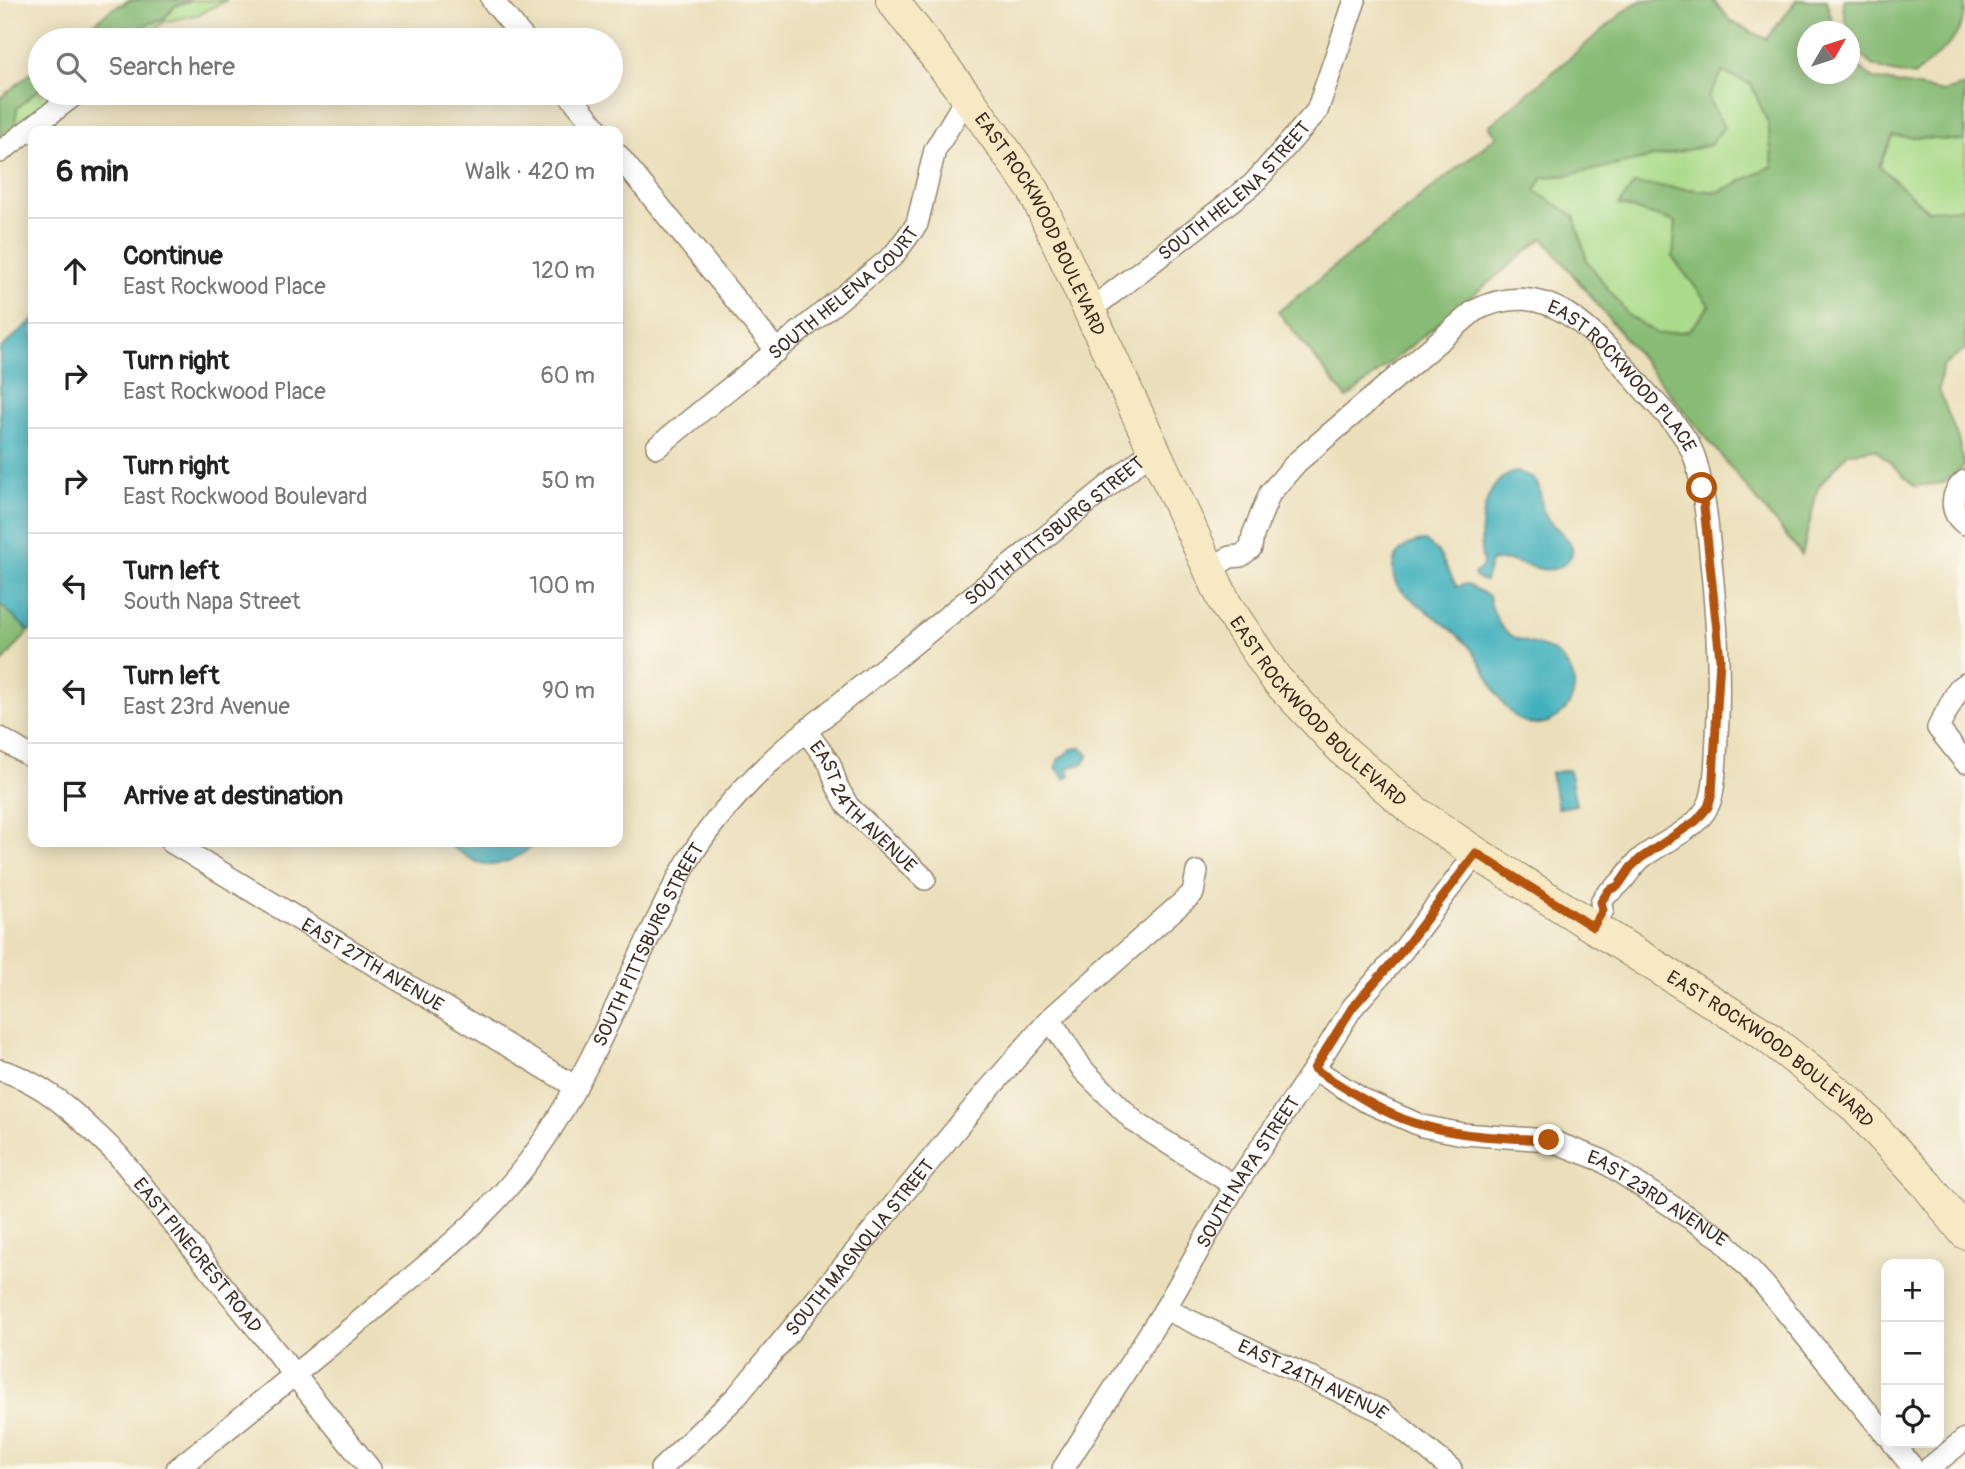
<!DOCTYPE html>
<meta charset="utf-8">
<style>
body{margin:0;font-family:Pangolin,sans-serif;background:#f2f2f2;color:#222}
.controls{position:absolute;right:21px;bottom:21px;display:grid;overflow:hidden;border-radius:14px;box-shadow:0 4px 18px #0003}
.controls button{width:63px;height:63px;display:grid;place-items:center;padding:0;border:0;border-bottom:2px solid #e0e0e0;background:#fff;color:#222;font:35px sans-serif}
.compass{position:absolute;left:1797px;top:21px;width:63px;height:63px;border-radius:50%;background:#fff;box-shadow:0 4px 18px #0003;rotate:51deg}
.stop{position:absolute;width:21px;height:21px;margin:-16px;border:5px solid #b45309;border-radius:50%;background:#fff}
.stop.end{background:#b45309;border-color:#fff;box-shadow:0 2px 7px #0008}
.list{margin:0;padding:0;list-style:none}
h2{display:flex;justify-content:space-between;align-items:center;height:91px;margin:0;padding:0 28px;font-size:30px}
h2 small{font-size:23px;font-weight:400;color:#767676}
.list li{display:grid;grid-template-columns:46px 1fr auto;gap:21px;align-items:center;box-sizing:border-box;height:105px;padding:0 28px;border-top:2px solid #e0e0e0}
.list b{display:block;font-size:26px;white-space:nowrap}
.list p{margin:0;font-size:23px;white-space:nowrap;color:#767676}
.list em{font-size:23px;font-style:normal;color:#767676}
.icon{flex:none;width:38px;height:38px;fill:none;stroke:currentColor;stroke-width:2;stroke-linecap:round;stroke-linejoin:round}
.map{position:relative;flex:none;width:1965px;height:1469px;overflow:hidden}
.search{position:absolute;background:#fff;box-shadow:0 4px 18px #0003;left:28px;top:28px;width:595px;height:77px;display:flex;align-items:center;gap:18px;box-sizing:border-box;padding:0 24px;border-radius:38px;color:#767676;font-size:26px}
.panel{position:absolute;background:#fff;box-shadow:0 4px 18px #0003;left:28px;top:126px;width:595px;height:721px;border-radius:14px}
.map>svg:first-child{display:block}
.green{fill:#aadb8a;stroke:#728254;stroke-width:2}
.forest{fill:#87bb76;stroke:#61724a;stroke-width:2;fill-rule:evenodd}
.water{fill:#42b1bd;stroke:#3e6e6e;stroke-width:2}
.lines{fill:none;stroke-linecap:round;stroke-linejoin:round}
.street-casing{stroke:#93846c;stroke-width:24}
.secondary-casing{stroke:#93846c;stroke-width:34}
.street{stroke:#fff;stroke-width:21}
.secondary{stroke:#f6e9c3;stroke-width:32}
.route{stroke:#b45309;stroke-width:9}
.labels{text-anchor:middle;stroke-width:6;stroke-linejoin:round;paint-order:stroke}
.street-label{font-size:19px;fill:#3b2a1e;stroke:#fbf7ec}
</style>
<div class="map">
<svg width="1965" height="1469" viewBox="0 0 1965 1469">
<rect width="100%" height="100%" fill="#fbf7ec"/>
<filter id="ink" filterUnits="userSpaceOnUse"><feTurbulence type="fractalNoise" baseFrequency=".0143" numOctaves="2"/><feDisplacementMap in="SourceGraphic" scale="14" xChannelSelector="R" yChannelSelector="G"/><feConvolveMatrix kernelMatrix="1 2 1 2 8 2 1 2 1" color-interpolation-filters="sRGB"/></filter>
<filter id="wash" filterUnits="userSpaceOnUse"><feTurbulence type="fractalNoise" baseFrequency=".00686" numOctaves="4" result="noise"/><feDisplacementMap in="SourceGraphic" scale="28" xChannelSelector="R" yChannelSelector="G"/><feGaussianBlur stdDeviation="1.57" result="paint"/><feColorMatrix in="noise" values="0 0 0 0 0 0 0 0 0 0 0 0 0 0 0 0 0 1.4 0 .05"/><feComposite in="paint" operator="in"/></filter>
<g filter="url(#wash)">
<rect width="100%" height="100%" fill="#ebdfbb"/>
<path class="green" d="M 191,0 L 227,0 L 199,14 L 164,22 L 141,40 L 127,40 L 134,32 L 150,23 L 163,20 L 175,6 Z
M 1723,71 L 1751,84 L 1768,123 L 1773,166 L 1719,192 L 1634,184 L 1620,205 L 1676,222 L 1673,258 L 1710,306 L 1689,331 L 1658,334 L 1629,316 L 1587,261 L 1574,216 L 1534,192 L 1543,177 L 1569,175 L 1710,145 L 1708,98 Z
M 40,88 L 40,93 L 56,93 L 14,130 L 17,108 Z
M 1893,136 L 1965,141 L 1965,208 L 1927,211 L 1879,167 Z"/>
<path class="forest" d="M 130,0 L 191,0 L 175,6 L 163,20 L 150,23 L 134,32 L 127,40 L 73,40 L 112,9 Z
M 1642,0 L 1713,0 L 1732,22 L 1766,39 L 1797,0 L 1827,0 L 1834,31 L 1808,32 L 1808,74 L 1850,74 L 1850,60 L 1874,79 L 1944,92 L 1965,86 L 1965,141 L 1893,136 L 1879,166 L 1927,210 L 1965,208 L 1965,350 L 1942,367 L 1939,390 L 1957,436 L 1965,466 L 1944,483 L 1915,486 L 1875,449 L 1848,453 L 1818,487 L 1802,555 L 1543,238 L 1347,398 L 1278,312 L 1497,136 L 1489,126 L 1631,6 ZM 1722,72 L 1751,84 L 1768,123 L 1773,166 L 1719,192 L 1634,184 L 1619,205 L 1676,222 L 1673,258 L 1710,306 L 1689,331 L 1658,334 L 1629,316 L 1587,261 L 1574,216 L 1535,191 L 1543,177 L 1569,175 L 1710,145 L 1724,127 L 1708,98 Z
M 1843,0 L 1965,0 C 1965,40 1941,51 1914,76 C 1900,73 1883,72 1871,64 C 1857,54 1842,17 1843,0 Z
M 40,66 L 40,88 L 17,108 L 14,130 L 0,141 L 0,98 Z
M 0,604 L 29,631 L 0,665 Z"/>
<path class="water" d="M 33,320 L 33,630 L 29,631 L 0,604 L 0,349 Z
M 1516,472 C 1550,479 1535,498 1546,517 C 1553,530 1588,545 1564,564 C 1544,581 1515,553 1491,562 L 1485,581 L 1476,578 L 1474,574 C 1477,571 1480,570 1482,567 C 1485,563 1481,555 1481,551 C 1481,522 1483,480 1516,472 Z
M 1425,541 L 1438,552 L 1457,587 L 1466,584 L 1489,596 C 1502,660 1540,628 1567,665 C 1591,697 1550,739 1519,719 C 1495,703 1489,670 1471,649 C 1451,625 1421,609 1398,587 C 1385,564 1399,542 1425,541 Z
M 1081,748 L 1088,755 C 1086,767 1076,764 1068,768 L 1070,775 L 1065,779 L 1056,767 L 1058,760 L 1072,749 Z
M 1569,770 L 1576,805 L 1558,808 L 1551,773 Z
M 444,842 L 534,842 C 526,856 495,870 479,863 C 467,858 455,849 444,842 Z"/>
</g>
<g filter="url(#ink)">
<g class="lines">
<g class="street-casing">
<g id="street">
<path d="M 492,0 L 525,40"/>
<path d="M 568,93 L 599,131"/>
<path d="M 0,152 L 77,93"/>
<path d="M 618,155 L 777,351"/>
<path id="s1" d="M 1089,311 L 1253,184 L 1317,111 L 1355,0"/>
<path id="s2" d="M 657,447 L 893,256 L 917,224 L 935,150 L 967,97"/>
<path d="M 1965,481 C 1950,493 1949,512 1965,524"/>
<path id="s3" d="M 1210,569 L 1230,557 L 1241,556 L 1251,548 L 1253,535 L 1270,493 L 1297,462 L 1474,311 C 1550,272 1600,338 1644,390 C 1663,412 1688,433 1696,462 C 1705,495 1708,529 1711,562 C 1717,620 1721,677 1717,736 C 1716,755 1716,775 1712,794 C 1706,826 1668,839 1644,856 C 1633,864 1628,875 1619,884 C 1612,892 1609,889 1601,902 L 1603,910 L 1593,927"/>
<path d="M 1965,684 L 1959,688 L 1938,728 L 1965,762"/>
<path id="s4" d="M 806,731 L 830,764 L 837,786 L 848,806 L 925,879"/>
<path d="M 0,738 L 33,758"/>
<path id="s5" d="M 171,842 L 576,1087"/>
<path d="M 1050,1019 L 1083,1070 L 1135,1122 L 1235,1186"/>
<path id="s6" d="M 1314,1069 L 1365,1101 L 1422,1126 L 1463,1134 L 1549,1140 L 1601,1160 L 1722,1239 L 1766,1287 L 1886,1435"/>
<path id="s7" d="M 0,1070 C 47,1083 84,1122 118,1155 L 370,1469"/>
<path id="s8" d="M 1165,1309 L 1381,1411 L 1451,1469"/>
<path d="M 1893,1443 L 1914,1469"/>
<path id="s9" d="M 177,1469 C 245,1415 312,1361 379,1305 C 443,1251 499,1209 546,1137 C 600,1054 634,960 681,873 C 708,823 748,781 790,744 L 1154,449"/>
<path id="s10" d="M 661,1469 L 737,1396 L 984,1095 L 1050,1019 L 1193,893 L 1197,872"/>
<path id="s11" d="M 1063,1469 L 1165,1309 L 1235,1186 L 1314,1069 L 1352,1008 L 1403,950 L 1476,853"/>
<path d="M 1928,1469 L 1965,1439"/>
</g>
</g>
<g class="secondary-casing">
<g id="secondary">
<path id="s12" d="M 892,0 L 967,97 L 1034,191 L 1226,605 L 1276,679 L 1345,752 L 1414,811 L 1476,853 L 1765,1035 L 1852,1104 L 1927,1185 L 1965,1233"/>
</g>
</g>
<use href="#street" class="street"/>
<use href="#secondary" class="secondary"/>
</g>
</g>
<g class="lines" filter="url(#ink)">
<path class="route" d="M 1549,1140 C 1508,1138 1465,1137 1425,1126 C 1385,1116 1349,1090 1314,1069 L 1352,1008 L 1403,950 L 1476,853 L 1593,927 L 1603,910 L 1601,902 L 1609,890 L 1618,886 L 1631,867 L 1641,858 L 1696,821 L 1708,807 L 1712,794 L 1720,659 L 1702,488"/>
</g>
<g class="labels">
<g class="street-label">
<text dy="7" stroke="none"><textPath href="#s1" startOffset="189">SOUTH HELENA STREET</textPath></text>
<text dy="7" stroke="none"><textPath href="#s12" startOffset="270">EAST ROCKWOOD BOULEVARD</textPath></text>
<text dy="7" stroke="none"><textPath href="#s2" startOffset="242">SOUTH HELENA COURT</textPath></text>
<text dy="7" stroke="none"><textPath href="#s3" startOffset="560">EAST ROCKWOOD PLACE</textPath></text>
<text dy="7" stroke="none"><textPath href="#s9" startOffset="1304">SOUTH PITTSBURG STREET</textPath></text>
<text dy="7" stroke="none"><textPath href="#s12" startOffset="836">EAST ROCKWOOD BOULEVARD</textPath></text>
<text dy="7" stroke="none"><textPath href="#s4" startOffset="96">EAST 24TH AVENUE</textPath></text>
<text dy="7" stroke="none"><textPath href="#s9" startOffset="716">SOUTH PITTSBURG STREET</textPath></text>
<text dy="7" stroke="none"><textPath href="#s5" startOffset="236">EAST 27TH AVENUE</textPath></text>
<text dy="7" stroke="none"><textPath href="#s12" startOffset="1404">EAST ROCKWOOD BOULEVARD</textPath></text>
<text dy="7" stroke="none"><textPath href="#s11" startOffset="350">SOUTH NAPA STREET</textPath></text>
<text dy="7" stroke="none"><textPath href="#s6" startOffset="374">EAST 23RD AVENUE</textPath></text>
<text dy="7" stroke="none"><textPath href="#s10" startOffset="298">SOUTH MAGNOLIA STREET</textPath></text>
<text dy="7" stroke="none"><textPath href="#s7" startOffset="275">EAST PINECREST ROAD</textPath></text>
<text dy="7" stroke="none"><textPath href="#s8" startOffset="164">EAST 24TH AVENUE</textPath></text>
</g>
</g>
</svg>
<div class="controls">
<button>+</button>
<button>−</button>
<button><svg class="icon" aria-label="locate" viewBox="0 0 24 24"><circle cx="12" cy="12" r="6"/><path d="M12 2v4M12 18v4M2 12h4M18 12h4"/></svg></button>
</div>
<svg class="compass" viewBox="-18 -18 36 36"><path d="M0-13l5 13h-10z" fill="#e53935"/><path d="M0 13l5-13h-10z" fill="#767676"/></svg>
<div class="stop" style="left:1702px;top:488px"></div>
<div class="stop end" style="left:1549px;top:1140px"></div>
<div class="search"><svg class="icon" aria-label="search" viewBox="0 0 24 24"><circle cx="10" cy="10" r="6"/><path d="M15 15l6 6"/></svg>Search here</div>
<section class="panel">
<h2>6 min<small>Walk · 420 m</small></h2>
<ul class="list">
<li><svg class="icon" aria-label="ahead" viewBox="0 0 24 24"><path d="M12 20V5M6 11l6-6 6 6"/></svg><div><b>Continue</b><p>East Rockwood Place</p></div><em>120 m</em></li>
<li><svg class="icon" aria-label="right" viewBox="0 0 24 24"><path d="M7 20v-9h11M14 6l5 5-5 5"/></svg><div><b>Turn right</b><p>East Rockwood Place</p></div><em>60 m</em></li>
<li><svg class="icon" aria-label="right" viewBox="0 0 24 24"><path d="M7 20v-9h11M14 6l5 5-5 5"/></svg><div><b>Turn right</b><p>East Rockwood Boulevard</p></div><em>50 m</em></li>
<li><svg class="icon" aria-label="left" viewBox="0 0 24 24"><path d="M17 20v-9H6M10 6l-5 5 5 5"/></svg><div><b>Turn left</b><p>South Napa Street</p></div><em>100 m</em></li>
<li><svg class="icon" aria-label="left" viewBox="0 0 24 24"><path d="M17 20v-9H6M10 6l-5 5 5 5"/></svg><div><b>Turn left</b><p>East 23rd Avenue</p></div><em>90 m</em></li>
<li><svg class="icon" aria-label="arrive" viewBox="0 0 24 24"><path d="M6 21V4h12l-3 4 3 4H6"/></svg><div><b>Arrive at destination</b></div></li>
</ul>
</section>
</div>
